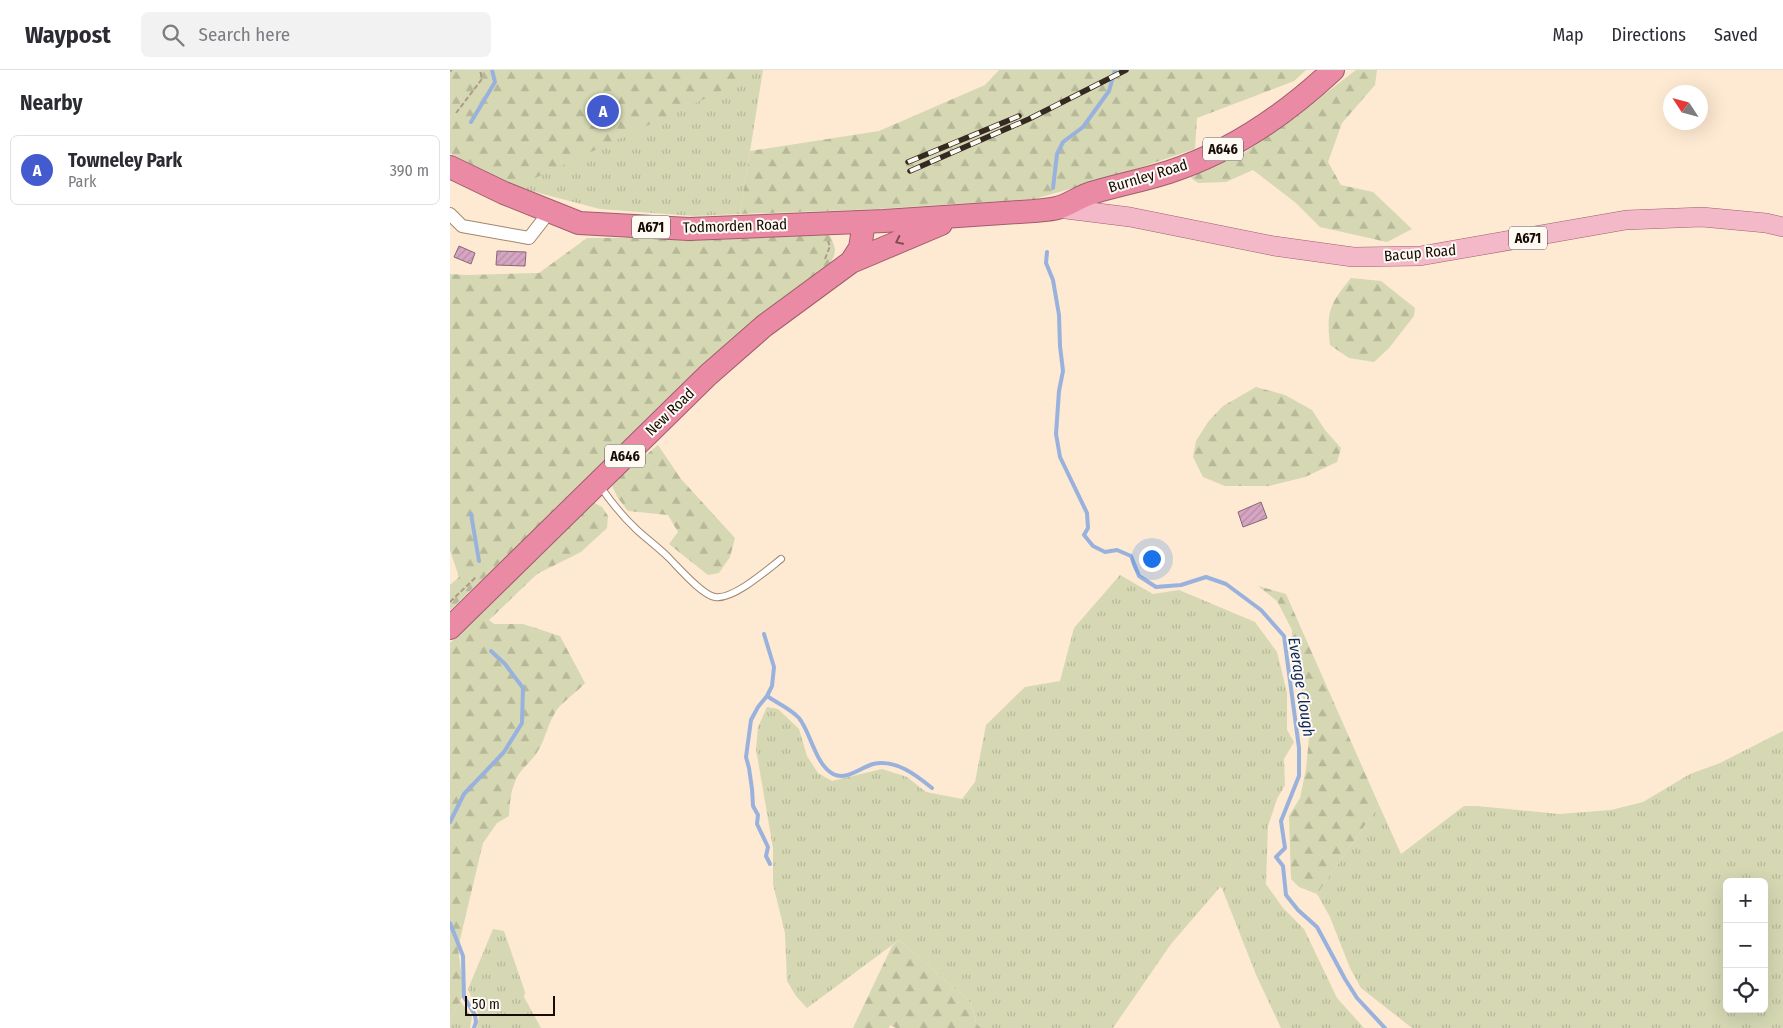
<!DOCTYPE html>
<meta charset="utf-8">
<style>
body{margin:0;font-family:"Fira Sans Condensed",sans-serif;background:#f2f2f3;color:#2b2b33}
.controls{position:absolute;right:15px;bottom:15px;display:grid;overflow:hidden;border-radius:8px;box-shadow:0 5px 20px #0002}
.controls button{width:45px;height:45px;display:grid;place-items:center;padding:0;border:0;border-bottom:1px solid #e1e1e2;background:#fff;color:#2b2b33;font:25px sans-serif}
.compass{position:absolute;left:1213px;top:15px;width:45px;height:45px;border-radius:50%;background:#fff;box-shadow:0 5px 20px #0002;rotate:306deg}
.scale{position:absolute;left:15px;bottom:12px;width:90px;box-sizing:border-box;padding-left:5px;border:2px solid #150c04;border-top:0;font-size:14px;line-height:18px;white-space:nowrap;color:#150c04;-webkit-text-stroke:4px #fef9f3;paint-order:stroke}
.you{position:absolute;left:701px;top:488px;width:18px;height:18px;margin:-12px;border:4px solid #fff;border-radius:50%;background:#1a73e8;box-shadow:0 0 0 8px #1a73e833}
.badge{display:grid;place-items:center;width:32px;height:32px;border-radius:50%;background:#445bcf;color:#fff;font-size:16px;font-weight:700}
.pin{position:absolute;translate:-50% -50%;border:2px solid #fff;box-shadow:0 1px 5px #0006}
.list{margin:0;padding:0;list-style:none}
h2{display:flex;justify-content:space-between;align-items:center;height:65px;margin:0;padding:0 20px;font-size:21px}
h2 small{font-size:16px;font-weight:400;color:#7c7c81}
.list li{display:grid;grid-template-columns:32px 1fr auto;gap:15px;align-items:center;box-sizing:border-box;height:70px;margin:0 10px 10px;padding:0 10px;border:1px solid #e1e1e2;border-radius:8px}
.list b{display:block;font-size:19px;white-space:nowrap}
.list p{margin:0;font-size:16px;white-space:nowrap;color:#7c7c81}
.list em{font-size:16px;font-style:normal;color:#7c7c81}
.icon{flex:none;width:28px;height:28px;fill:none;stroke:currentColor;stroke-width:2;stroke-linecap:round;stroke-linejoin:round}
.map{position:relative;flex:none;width:1333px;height:958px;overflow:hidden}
header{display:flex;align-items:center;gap:30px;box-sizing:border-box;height:70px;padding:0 25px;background:#fff;border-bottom:1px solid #e1e1e2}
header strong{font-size:24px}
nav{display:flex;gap:28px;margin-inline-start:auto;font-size:18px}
.search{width:350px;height:45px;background:#f2f2f3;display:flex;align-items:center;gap:12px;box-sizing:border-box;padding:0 18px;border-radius:8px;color:#7c7c81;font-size:19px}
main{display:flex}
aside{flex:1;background:#fff}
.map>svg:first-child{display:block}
.grass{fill:url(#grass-tufts);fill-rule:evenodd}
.forest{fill:url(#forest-firs)}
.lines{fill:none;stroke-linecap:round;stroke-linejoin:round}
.stream{stroke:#99b2dd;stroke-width:4}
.building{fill:url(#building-hatch);stroke:#866779}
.lane-casing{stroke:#9f876d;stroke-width:8}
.street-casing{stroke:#9f876d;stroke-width:14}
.primary-casing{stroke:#a05e6c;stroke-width:20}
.highway-casing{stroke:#a05e6c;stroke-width:24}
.path{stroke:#ac9b8a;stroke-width:2;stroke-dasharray:5 2.5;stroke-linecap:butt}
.lane{stroke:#fff;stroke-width:6}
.street{stroke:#fff;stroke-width:12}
.primary{stroke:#f3b9c8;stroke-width:19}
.highway{stroke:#eb8aa4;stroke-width:22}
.rail-casing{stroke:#342a20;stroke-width:5.5}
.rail{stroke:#fef9f3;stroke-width:4;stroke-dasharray:11;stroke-linecap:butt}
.oneway{stroke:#804b54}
.labels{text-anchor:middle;stroke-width:4;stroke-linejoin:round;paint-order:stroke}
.shield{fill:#fef9f3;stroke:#5b534c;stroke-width:1}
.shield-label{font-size:14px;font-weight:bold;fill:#150c04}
.street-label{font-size:15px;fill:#150c04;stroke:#fef9f3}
.water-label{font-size:16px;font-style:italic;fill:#0d295c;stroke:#fef9f3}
</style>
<header>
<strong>Waypost</strong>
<div class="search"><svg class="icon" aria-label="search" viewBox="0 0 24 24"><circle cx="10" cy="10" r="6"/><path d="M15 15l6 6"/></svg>Search here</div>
<nav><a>Map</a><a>Directions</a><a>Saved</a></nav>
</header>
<main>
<aside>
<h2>Nearby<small></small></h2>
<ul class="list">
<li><span class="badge">A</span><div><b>Towneley Park</b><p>Park</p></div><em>390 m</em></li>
</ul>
</aside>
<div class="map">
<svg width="1333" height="958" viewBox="0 0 1333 958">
<defs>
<pattern id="grass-tufts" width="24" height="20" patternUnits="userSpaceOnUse" patternTransform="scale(1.25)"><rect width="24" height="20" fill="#d5d8b3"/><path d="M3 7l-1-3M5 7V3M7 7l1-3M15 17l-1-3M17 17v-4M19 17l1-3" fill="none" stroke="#b6b898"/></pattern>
<pattern id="forest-firs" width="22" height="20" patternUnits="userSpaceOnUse" patternTransform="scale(1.25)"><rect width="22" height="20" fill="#d5d8b3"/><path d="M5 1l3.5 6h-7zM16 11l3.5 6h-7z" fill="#b6b898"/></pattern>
<pattern id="building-hatch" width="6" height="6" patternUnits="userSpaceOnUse" patternTransform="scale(1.25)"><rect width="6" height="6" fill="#d5a5c2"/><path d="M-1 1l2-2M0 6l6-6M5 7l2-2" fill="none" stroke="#b68da5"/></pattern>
</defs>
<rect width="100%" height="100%" fill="#fee9d2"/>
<path class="grass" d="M 0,0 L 313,0 L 290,144 L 243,146 L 150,139 L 66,117 L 0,83 Z
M 670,505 L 703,524 L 729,520 L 805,552 L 827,582 L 837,623 L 837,660 L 844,672 L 834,689 L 835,715 L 827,729 L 818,756 L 816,814 L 833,838 L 854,859 L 887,928 L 914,958 L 831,958 L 807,907 L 771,816 L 721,874 L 663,958 L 531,958 L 526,953 L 521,933 L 449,870 L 357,938 L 346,926 L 337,911 L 335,863 L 323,814 L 323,778 L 306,679 L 308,657 L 317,637 L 328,639 L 349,659 L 357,686 L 368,703 L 382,711 L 432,699 L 457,707 L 476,722 L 512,729 L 525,712 L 536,655 L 575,617 L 610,611 L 624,558 Z
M 1333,661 L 1333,958 L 962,958 L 911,918 L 900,898 L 880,847 L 867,824 L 929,735 L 951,784 L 1014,736 L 1027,736 L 1109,744 L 1161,740 L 1193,732 L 1240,704 L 1270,693 ZM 1277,812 L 1314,812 L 1314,939 L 1277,939 Z
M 43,859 L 54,861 L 75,922 L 74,927 L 91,958 L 27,958 L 29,946 L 18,919 Z
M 10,931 L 22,947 L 20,958 L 0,958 L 0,951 Z"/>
<path class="forest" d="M 0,0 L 292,0 L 284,15 L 66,117 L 0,83 Z
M 549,0 L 856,0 L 844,11 L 747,48 L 745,79 L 656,109 L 584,129 L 426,139 L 290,144 L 300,81 L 429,61 L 535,15 Z
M 906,0 L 927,0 L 925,15 L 892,53 L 878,92 L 891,115 L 923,122 L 962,159 L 937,172 L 870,157 L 846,133 L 803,100 L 776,112 L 748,113 L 740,107 L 794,83 L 850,43 Z
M 366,160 L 380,166 C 388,181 386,185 376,199 L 161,386 L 0,540 L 0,515 L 9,507 L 0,480 L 0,204 L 17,205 L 89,203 L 137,168 L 283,168 Z
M 901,208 L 931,211 L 965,238 L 964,246 L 939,278 L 924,292 L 899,288 L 880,275 C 876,241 880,234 901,208 Z
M 806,317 L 835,325 L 862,340 L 875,360 L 891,378 L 887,392 L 855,407 L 819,416 L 775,416 L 753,407 L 743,387 L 746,371 L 758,352 L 773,336 Z
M 208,375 L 231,409 L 285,468 L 280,487 L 269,503 L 258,505 L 219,474 L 228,462 L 218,445 L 178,441 L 168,428 L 162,416 L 175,402 Z
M 144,433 L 152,437 L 158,446 L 157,458 L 131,482 L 87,504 L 39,550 L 44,554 L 73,554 L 110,566 L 135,613 C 128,621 120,626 112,634 C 98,647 97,669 86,684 C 79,694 69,700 65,712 C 60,723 60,734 59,746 L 47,753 L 33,773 L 8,878 L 14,923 L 0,951 L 0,573 L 128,447 Z
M 808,516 L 836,524 L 929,735 L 867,824 L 849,817 L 841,809 L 839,746 L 850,728 L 856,699 L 859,668 L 853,627 L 842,581 L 842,560 L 827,531 Z
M 449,870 L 521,933 L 526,953 L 531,958 L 446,958 L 440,955 L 439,958 L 403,958 L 442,876 Z"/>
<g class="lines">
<path class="stream" d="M 21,52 L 45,12 L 42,0
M 603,118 L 607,84 L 613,72 L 633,57 L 659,21 L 665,0
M 597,182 L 596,193 L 603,210 L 609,245 L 610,276 L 613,301 L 609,321 L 606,364 L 610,387 L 637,443 L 638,458 L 634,465 L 643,476 L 655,482 L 667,480 L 681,486 L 689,506 L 706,517 L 731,515 L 756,507 L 776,514 L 811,540 L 834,566 L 849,678 L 849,706 L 831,751 L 835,778 L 826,787 L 833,796 L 836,825 L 848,840 L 867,857 L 895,909 L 907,928 L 935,958
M 21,444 L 29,491
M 314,564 L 324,597 L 322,616 L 317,626 L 308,637 L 301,650 L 296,687 L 299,698 L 302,719 L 303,736 L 308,745 L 307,754 L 318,777 L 316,786 L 320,794
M 317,626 C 327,633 341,639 349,648 C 361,663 365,694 383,704 C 396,711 410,698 423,694 C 446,689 466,705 482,718
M 0,752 L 14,724 L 54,682 L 72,653 L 73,618 L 55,594 L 41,581
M 0,853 L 13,886 L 14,927 L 25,945 L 26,952 L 24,958"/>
</g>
<path class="building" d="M 9,176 L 25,183 L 21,194 L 4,187 Z
M 47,181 L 76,182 L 75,196 L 46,195 Z
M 811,432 L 817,448 L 793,457 L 788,442 Z"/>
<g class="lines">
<g class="lane-casing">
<path id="lane" d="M 150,416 C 161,432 173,447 187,460 C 198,470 209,478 219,488 C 229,498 252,525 265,527 C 283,530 317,500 331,489"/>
</g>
<g class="street-casing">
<path id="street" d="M 0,144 L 12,156 L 79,168 L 100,141"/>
</g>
<g class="primary-casing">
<path id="primary" d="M 608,138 L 680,147 L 824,176 L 903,187 L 970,186 L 1176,150 L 1252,147 L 1316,153 L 1333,157"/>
</g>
<g class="highway-casing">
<path id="highway" d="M 0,97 L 54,123 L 129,153 L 239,159 L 434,151 L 584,141 C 591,140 599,140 607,138 C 620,135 631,125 645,122 C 669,115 694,110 719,102 C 781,82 835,45 883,0
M 401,192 L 491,154
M 0,558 L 258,305 L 314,256 L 401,192 L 410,178 L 414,152"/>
</g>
<path class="path" d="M 0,1 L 2,0
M 6,43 L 32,9 L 30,0
M 375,189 L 380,176 L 378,171
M 0,532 L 26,507"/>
<use href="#lane" class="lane"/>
<use href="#street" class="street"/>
<use href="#primary" class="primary"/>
<use href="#highway" class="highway"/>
<g class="rail-casing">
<path id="rail" d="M 458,92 L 569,46
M 460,101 L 579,49 L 676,0"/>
</g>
<use href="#rail" class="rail"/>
</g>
<defs><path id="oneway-chevron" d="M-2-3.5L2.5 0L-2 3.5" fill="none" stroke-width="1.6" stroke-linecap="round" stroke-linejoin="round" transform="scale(1.25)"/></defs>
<use class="oneway" href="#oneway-chevron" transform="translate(449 171) rotate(154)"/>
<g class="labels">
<g class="shield">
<rect x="753" y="67.5" width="40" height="23" rx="4"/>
<rect x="182" y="145.5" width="38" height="23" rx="4"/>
<rect x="1059" y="156.5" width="38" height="23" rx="4"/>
<rect x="155" y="374.5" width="40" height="23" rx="4"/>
</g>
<g class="shield-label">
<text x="773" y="84">A646</text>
<text x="201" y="162">A671</text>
<text x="1078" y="173">A671</text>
<text x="175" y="391">A646</text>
</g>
<g class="street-label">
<text transform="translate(698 106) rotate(-17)" y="5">Burnley Road</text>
<text transform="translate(285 156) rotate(-2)" y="5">Todmorden Road</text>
<text transform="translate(970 183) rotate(-5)" y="5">Bacup Road</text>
<text transform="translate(220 342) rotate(-44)" y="5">New Road</text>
</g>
<g class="water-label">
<text transform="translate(852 617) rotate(81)" y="6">Everage Clough</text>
</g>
</g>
</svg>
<div class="controls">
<button>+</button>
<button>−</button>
<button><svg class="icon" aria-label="locate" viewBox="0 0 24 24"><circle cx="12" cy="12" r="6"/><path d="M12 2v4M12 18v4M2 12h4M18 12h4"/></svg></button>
</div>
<svg class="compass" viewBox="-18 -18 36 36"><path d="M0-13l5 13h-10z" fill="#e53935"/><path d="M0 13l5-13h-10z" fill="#7c7c81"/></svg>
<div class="scale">50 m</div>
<div class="you"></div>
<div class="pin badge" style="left:153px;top:41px">A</div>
</div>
</main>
